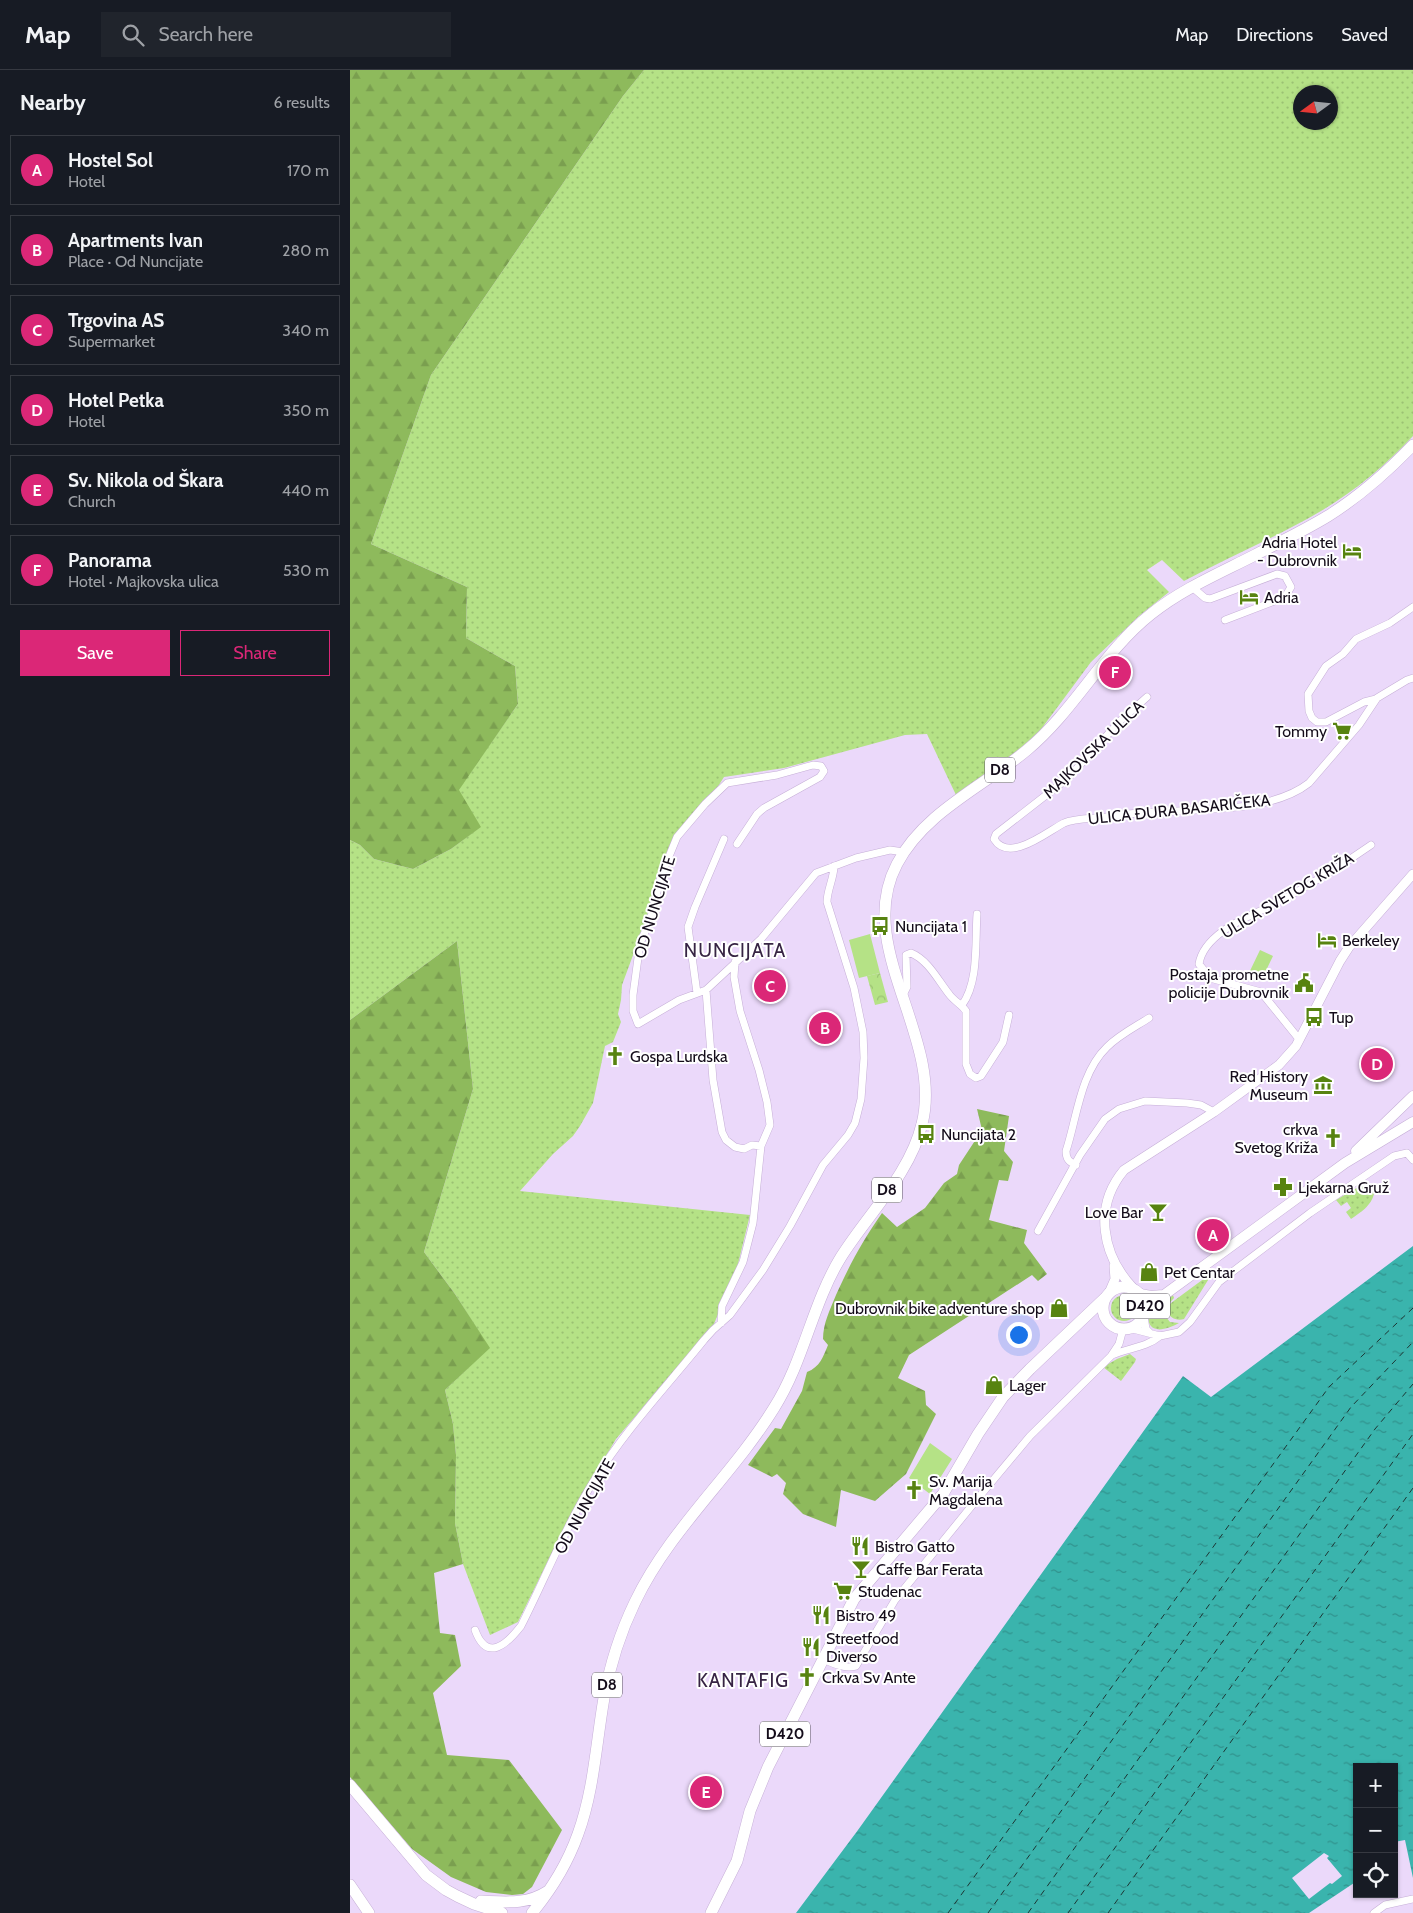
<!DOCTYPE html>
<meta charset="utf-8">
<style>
body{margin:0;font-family:Cabin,sans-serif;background:#20242c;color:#f1f3f6}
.controls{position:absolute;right:15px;bottom:15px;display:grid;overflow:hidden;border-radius:0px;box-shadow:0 1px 4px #0004}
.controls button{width:45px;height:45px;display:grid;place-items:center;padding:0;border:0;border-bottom:1px solid #363941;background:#171b24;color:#f1f3f6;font:25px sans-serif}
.compass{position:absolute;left:943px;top:15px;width:45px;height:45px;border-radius:50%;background:#171b24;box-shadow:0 1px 4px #0004;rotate:255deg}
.you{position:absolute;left:668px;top:1264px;width:18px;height:18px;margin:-12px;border:4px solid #fff;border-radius:50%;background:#1a73e8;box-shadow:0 0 0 8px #1a73e833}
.badge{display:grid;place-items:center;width:32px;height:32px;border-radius:50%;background:#db2777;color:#fff;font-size:16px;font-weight:700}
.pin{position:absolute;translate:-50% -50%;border:2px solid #fff;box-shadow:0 1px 5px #0006}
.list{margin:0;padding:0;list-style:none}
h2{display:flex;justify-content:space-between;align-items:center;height:65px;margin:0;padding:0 20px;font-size:21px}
h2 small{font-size:16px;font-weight:400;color:#9ea1a6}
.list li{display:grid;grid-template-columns:32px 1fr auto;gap:15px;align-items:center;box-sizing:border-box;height:70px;margin:0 10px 10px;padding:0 10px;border:1px solid #363941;border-radius:0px}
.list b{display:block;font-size:19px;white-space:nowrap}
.list p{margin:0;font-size:16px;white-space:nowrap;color:#9ea1a6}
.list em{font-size:16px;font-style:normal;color:#9ea1a6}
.actions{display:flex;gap:10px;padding:15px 20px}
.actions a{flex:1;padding:11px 0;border:1px solid #db2777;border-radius:0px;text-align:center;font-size:18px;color:#db2777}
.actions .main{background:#db2777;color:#fff}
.icon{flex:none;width:28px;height:28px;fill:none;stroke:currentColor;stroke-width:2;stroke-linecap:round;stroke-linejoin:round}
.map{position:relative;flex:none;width:1063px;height:1843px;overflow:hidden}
header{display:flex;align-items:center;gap:30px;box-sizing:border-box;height:70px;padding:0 25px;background:#171b24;border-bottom:1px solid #363941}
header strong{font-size:24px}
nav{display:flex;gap:28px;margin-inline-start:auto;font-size:18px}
.search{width:350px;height:45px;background:#20242c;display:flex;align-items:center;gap:12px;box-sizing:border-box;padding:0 18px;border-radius:0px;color:#9ea1a6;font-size:19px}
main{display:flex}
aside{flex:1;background:#171b24}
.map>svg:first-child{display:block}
.grass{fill:url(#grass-dots);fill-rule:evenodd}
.forest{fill:url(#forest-firs)}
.park{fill:url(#park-crowns)}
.pitch{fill:#b5e286}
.water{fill:url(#water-ripples);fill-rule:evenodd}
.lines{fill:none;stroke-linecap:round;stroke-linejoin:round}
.ferry{stroke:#1c3634;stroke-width:1;stroke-dasharray:6 5;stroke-linecap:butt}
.minor-casing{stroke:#c6afd7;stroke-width:8}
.tertiary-casing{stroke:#c6afd7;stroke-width:10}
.secondary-casing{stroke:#c6afd7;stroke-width:11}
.primary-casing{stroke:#c6afd7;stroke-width:12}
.minor{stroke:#fff;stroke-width:7}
.tertiary{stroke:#fff;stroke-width:9}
.secondary{stroke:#fff;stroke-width:10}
.primary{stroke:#fff;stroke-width:11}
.labels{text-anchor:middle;stroke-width:4;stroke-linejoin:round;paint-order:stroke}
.shield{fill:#fff;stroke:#5a555f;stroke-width:1}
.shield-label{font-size:15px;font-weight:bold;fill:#140c1a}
.poi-label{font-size:16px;fill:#140c1a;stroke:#fff;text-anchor:start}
.street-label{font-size:16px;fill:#140c1a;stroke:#fff}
.quarter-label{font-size:19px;letter-spacing:1px;fill:#372444;stroke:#fff}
</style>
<header>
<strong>Map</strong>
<div class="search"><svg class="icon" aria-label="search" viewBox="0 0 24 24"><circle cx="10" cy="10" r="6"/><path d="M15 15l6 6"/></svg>Search here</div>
<nav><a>Map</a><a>Directions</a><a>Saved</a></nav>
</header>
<main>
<aside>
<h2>Nearby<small>6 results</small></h2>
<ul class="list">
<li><span class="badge">A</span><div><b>Hostel Sol</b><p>Hotel</p></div><em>170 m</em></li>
<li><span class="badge">B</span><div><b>Apartments Ivan</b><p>Place · Od Nuncijate</p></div><em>280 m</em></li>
<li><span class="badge">C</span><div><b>Trgovina AS</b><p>Supermarket</p></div><em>340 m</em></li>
<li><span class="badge">D</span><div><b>Hotel Petka</b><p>Hotel</p></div><em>350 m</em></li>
<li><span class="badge">E</span><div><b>Sv. Nikola od Škara</b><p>Church</p></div><em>440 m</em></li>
<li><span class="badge">F</span><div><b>Panorama</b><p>Hotel · Majkovska ulica</p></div><em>530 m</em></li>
</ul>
<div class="actions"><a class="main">Save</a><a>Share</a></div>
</aside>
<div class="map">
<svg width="1063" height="1843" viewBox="0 0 1063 1843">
<defs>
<pattern id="grass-dots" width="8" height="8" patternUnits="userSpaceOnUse" patternTransform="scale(1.25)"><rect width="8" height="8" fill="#b5e286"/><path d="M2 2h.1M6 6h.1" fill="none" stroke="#9bc173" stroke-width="1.8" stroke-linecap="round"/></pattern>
<pattern id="forest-firs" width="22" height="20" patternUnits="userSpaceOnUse" patternTransform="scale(1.25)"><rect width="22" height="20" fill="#8eba5c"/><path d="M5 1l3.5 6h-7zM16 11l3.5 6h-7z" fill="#7a9f4f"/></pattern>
<pattern id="park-crowns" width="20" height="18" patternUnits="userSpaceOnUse" patternTransform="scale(1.25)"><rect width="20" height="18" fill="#b5e286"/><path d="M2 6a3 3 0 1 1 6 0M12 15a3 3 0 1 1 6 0" fill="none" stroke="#9bc173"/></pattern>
<pattern id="water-ripples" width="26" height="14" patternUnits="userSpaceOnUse" patternTransform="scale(1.25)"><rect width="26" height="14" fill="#3ab4ad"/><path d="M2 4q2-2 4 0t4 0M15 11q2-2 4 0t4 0" fill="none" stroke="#30918c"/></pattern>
</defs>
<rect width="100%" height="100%" fill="#ebd9fa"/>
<path class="grass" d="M 294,0 L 1063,0 L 1063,366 C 1036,395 1005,421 971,441 C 927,467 879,487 834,511 L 812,490 L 797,500 L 819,522 L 789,546 L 741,592 L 689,662 L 661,686 L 606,725 L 577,664 L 555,665 L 434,698 L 374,707 L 367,718 L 325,765 L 307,804 L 296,850 L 272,915 L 271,930 L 268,944 L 271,952 L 263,972 L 255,976 L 243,1033 L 230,1056 L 223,1066 L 203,1084 L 170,1121 L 400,1145 L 388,1194 L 364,1254 L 266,1369 L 219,1448 L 168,1552 L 140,1565 L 113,1494 L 105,1453 L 106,1385 L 103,1354 L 95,1320 L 139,1278 L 105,1224 L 74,1182 L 123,1019 L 107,871 L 0,950 L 0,770 L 10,775 L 24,789 L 63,799 L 101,779 L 130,757 L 108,720 L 168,634 L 165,596 L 116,568 L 117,517 L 21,474 L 81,305 L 273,26 ZM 951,22 L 981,22 L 981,52 L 951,52 Z
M 1010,1116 C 1017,1117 1020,1119 1024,1124 C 1021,1136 1011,1142 1001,1149 L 996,1142 L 1001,1138 L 997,1132 L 991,1136 L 986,1130 Z
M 863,1202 L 834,1249 C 824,1252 812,1244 821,1233 Z
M761 1238a13 13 0 1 1 26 0a13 13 0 1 1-26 0Z
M 823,1225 L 824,1228 C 816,1237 811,1242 820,1252 L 829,1253 C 816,1260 797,1266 798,1244 Z
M 780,1284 L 786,1289 L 785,1292 L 771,1311 L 753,1297 L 767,1289 Z"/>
<path class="forest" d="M 0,0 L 294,0 L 273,26 L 81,305 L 21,474 L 117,517 L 116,568 L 165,596 L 168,634 L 109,720 L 131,757 L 101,779 L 63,799 L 24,789 L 10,775 L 0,770 Z
M 107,871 L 123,1019 L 74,1182 L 105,1224 L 140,1278 L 95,1320 L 103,1354 L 106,1385 L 105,1453 L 113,1494 L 84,1503 L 90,1563 L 105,1565 L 111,1596 L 83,1623 L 97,1685 L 159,1690 L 212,1760 L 182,1817 L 173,1824 L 162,1825 L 136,1822 L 101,1807 L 62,1779 L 0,1707 L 0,950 Z
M 627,1039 L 659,1046 L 654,1081 L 663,1092 L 658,1111 L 649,1110 L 639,1150 L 677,1160 L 674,1173 L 697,1204 L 688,1211 L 682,1205 L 559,1285 L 548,1308 L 575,1321 L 576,1335 L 586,1344 L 556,1404 L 525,1431 L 491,1420 L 486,1457 L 453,1444 L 433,1424 L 436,1413 L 427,1404 L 422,1407 L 398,1395 L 425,1358 L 431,1359 L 452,1321 L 457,1302 C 470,1297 473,1287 478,1275 L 473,1269 C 473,1253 480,1240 486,1225 C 500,1194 513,1170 532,1143 L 547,1157 L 575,1138 L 594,1113 L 607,1104 L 609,1095 L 632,1060 Z"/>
<path class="park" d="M 530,903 L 538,932 L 525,935 L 517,906 Z"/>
<path class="pitch" d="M 520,864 L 530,903 L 509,908 L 499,870 Z
M 910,880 L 923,886 L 911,911 L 898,905 Z
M 580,1373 L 602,1389 L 580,1424 L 559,1408 Z"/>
<path class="water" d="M 1063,1176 L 1063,1808 L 1055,1770 L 1044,1772 L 1044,1697 L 1007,1697 L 1007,1811 L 959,1843 L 446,1843 L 508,1760 L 833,1306 L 861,1327 ZM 974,1783 L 979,1786 L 977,1788 L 992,1806 L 982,1814 L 980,1813 L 959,1829 L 942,1808 Z"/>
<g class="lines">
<path class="ferry" d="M 598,1843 L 979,1317 L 1063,1238
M 638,1843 L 1001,1337 L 1063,1272
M 678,1843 L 1025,1359 L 1063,1314
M 718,1843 L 1063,1364
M 758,1843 L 1063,1418"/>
<g class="minor-casing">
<path id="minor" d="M 842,517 L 855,528 L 860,529 L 927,504 L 935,506 L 941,517 L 935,527 L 875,550
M 797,627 L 770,651 L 718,708 L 646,764 L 644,769 C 659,794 698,761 714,753 C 726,748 743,749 756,747 C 814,735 912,750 959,713 L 1009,655 L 1027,628 L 1057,610 L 1063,608
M 1026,629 L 1014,632 L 976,652 L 967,652 L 962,648 L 959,641 L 958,624 L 976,596 L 993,584 L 1006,569 L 1040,553 L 1063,537
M 387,774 L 407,744 L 414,738 L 470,707 L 474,701 L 471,696 L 463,695 L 427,705 L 377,713 L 355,734 L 327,767 L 311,806 L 300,851 L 290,873 L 283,925 L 283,941 L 288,954 L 329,930 L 356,920 L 411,869 L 466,803 L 506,788 L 540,780 L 554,782
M 356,920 L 363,1010 L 372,1062 L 376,1070 L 385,1077 L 394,1079 L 402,1075 L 411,1076
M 347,923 L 338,857 L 345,837 L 374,769
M 553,925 L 557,917 L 556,885 L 561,883 C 578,890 588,910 599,924 C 604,931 611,934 616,941 L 616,994 L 620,1004 L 626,1008 L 631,1006 L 653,972 L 659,945
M 612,935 C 629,912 625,872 627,844
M 949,969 L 911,922 L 860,908 L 849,894 C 851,881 862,869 873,861 C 889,849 910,842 928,832 C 960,815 991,796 1021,775
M 726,1095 C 719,1092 716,1089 716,1081 C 727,1048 730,1003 757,977 C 769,965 785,957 799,948
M 688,1161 L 730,1085 L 755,1049 L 769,1039 L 795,1031 L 837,1033 L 851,1035 L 864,1042
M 794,1246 L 796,1259 L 800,1263
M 371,1253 L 372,1236 L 393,1192 L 403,1153 L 411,1076 L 420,1055 L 417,1032 L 409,1000 L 390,941 L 384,907 L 385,892
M 779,1258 L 810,1266 L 829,1262 L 840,1252 L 869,1212 L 960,1143 L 1044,1086 L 1057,1083 L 1063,1090
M 762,1285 C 777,1278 796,1278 810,1266
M 125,1560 C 137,1593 157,1574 171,1556 C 196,1507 216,1455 245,1409 C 276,1359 317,1316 354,1270 L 363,1260 L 380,1245 L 413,1200 L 440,1156 L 473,1095 L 498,1065 L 505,1053 L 511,1029 L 514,988 L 513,962 L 504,918 L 477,832 C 477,820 484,808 484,796
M 473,1589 C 484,1594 494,1599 506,1596 L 545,1530 L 624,1433 L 680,1366 L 761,1286 L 769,1274 L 773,1259
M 1024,1843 L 1035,1835 L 1063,1829"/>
</g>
<g class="tertiary-casing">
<path id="tertiary" d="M 783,1218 C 752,1185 743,1137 774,1100 L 864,1042 L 929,995 L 946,976 L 990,891 L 999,877 L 1063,804
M 759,1223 L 765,1209 L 764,1196"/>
</g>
<g class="secondary-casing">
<path id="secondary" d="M 1006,1081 L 1063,1026
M 790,1224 L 801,1226 L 813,1225
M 794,1243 L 814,1225 L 995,1093 L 1063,1052"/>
</g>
<g class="primary-casing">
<path id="primary" d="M753 1238a21 21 0 1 1 42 0a21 21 0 1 1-42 0Z
M 0,1715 L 76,1805 L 96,1820 L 107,1826 L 124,1834 L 152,1843
M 0,1815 L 19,1843
M 131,1831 C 155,1832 177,1835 198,1821
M 182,1843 C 201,1820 218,1792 228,1764 C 244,1720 246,1674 254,1628 C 260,1595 270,1563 285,1532 C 320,1459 382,1406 424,1338 C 454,1291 462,1234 491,1187 C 518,1144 560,1104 572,1054 C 594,967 503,877 547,794 C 574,742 634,716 677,680 C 725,640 753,582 801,544 C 832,519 870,503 905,485 C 930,472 955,460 978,446 C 1010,426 1037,402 1063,375
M 361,1843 L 387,1791 L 400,1741 L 418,1697 L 504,1529 L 593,1424 L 628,1364 L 653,1327 L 680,1299 L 755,1228"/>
</g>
<use href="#minor" class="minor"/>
<use href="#tertiary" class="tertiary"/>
<use href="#secondary" class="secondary"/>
<use href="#primary" class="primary"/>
</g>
<defs>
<g id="hotel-bare" transform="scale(1.5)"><path d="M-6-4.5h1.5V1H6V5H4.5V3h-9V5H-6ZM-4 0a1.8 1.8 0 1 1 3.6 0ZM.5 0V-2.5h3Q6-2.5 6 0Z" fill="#578310" stroke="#fff" stroke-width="2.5" paint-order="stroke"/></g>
<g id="supermarket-bare" transform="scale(1.5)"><path d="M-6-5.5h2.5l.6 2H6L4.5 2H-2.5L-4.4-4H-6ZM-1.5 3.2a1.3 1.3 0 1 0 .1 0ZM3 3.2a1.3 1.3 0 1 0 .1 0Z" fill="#578310" stroke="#fff" stroke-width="2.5" paint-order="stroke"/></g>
<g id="bus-bare" transform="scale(1.5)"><path d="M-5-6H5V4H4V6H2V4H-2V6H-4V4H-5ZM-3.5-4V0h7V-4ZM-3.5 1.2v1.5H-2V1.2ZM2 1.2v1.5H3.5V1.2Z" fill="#578310" stroke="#fff" stroke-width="2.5" paint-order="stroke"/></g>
<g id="civic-bare" transform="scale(1.5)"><path d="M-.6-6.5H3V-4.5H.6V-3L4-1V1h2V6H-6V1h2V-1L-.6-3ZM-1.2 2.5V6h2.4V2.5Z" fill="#578310" stroke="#fff" stroke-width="2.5" paint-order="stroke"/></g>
<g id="church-bare" transform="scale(1.5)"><path d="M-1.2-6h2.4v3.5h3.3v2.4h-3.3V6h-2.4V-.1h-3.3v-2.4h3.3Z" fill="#578310" stroke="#fff" stroke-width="2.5" paint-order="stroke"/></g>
<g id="museum-bare" transform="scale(1.5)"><path d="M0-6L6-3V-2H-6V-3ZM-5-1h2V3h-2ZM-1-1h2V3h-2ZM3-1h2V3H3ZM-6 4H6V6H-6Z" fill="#578310" stroke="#fff" stroke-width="2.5" paint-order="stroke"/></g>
<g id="pharmacy-bare" transform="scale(1.5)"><path d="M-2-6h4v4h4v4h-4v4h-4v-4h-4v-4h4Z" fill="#578310" stroke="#fff" stroke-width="2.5" paint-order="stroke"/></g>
<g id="bar-bare" transform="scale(1.5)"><path d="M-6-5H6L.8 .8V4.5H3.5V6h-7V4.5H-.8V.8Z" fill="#578310" stroke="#fff" stroke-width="2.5" paint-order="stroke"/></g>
<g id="shop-bare" transform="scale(1.5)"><path d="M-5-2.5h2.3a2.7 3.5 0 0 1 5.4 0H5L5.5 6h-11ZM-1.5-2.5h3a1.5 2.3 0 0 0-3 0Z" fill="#578310" stroke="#fff" stroke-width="2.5" paint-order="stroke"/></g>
<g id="restaurant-bare" transform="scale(1.5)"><path d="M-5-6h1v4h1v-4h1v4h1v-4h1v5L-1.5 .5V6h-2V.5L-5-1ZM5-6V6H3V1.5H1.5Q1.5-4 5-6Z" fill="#578310" stroke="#fff" stroke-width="2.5" paint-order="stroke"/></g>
</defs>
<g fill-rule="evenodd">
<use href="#hotel-bare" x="1002" y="481"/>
<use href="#hotel-bare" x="899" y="527"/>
<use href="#supermarket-bare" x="992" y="661"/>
<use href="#bus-bare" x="530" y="856"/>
<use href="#hotel-bare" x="977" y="870"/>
<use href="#civic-bare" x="954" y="913"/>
<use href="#bus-bare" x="964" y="947"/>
<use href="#church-bare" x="265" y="986"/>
<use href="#museum-bare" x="973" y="1015"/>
<use href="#bus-bare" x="576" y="1064"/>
<use href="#church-bare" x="983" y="1068"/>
<use href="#pharmacy-bare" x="933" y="1117"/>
<use href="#bar-bare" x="808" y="1142"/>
<use href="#shop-bare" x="799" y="1202"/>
<use href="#shop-bare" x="709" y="1238"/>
<use href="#shop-bare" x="644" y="1315"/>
<use href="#church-bare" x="564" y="1420"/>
<use href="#restaurant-bare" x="510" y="1476"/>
<use href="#bar-bare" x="511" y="1499"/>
<use href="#supermarket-bare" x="493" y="1521"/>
<use href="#restaurant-bare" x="471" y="1545"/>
<use href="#restaurant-bare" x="461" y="1577"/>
<use href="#church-bare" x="457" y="1607"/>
</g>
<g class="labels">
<g class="shield">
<rect x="635" y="687.5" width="30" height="25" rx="4"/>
<rect x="522" y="1107.5" width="30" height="25" rx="4"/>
<rect x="770" y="1223.5" width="50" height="25" rx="4"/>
<rect x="242" y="1602.5" width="30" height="25" rx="4"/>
<rect x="410" y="1651.5" width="50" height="25" rx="4"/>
</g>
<g class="shield-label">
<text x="650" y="705">D8</text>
<text x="537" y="1125">D8</text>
<text x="795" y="1241">D420</text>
<text x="257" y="1620">D8</text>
<text x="435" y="1669">D420</text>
</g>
<g class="poi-label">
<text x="987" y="478" text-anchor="end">Adria Hotel<tspan x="987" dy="18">- Dubrovnik</tspan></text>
<text x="914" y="533">Adria</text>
<text x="977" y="667" text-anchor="end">Tommy</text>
<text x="545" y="862">Nuncijata 1</text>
<text x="992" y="876">Berkeley</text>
<text x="939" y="910" text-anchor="end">Postaja prometne<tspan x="939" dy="18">policije Dubrovnik</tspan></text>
<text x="979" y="953">Tup</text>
<text x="280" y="992">Gospa Lurdska</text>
<text x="958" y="1012" text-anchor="end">Red History<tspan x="958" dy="18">Museum</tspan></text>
<text x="968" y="1065" text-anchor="end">crkva<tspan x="968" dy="18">Svetog Križa</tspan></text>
<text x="591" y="1070">Nuncijata 2</text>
<text x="948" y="1123">Ljekarna Gruž</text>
<text x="793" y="1148" text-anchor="end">Love Bar</text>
<text x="814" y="1208">Pet Centar</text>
<text x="694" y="1244" text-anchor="end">Dubrovnik bike adventure shop</text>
<text x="659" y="1321">Lager</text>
<text x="579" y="1417">Sv. Marija<tspan x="579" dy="18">Magdalena</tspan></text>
<text x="525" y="1482">Bistro Gatto</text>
<text x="526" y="1505">Caffe Bar Ferata</text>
<text x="508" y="1527">Studenac</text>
<text x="486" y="1551">Bistro 49</text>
<text x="476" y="1574">Streetfood<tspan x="476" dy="18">Diverso</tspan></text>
<text x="472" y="1613">Crkva Sv Ante</text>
</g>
<g class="street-label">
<text transform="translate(743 679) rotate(-44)" y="6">MAJKOVSKA ULICA</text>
<text transform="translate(829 739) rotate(-6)" y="6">ULICA ĐURA BASARIČEKA</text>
<text transform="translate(937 825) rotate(-31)" y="6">ULICA SVETOG KRIŽA</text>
<text transform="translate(304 837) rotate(-73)" y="6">OD NUNCIJATE</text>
<text transform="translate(234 1436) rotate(-61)" y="6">OD NUNCIJATE</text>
</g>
<g class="quarter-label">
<text x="385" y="887">NUNCIJATA</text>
<text x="393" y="1617">KANTAFIG</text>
</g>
</g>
</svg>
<div class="controls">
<button>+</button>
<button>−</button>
<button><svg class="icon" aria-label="locate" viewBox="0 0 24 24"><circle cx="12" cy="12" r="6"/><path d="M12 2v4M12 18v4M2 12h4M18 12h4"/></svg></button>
</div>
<svg class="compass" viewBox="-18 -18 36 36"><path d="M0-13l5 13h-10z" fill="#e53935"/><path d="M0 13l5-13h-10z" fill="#9ea1a6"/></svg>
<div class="you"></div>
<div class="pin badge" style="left:863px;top:1165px">A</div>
<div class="pin badge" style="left:475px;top:958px">B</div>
<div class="pin badge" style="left:420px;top:916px">C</div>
<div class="pin badge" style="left:1027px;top:994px">D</div>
<div class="pin badge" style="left:356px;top:1722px">E</div>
<div class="pin badge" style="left:765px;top:602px">F</div>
</div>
</main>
